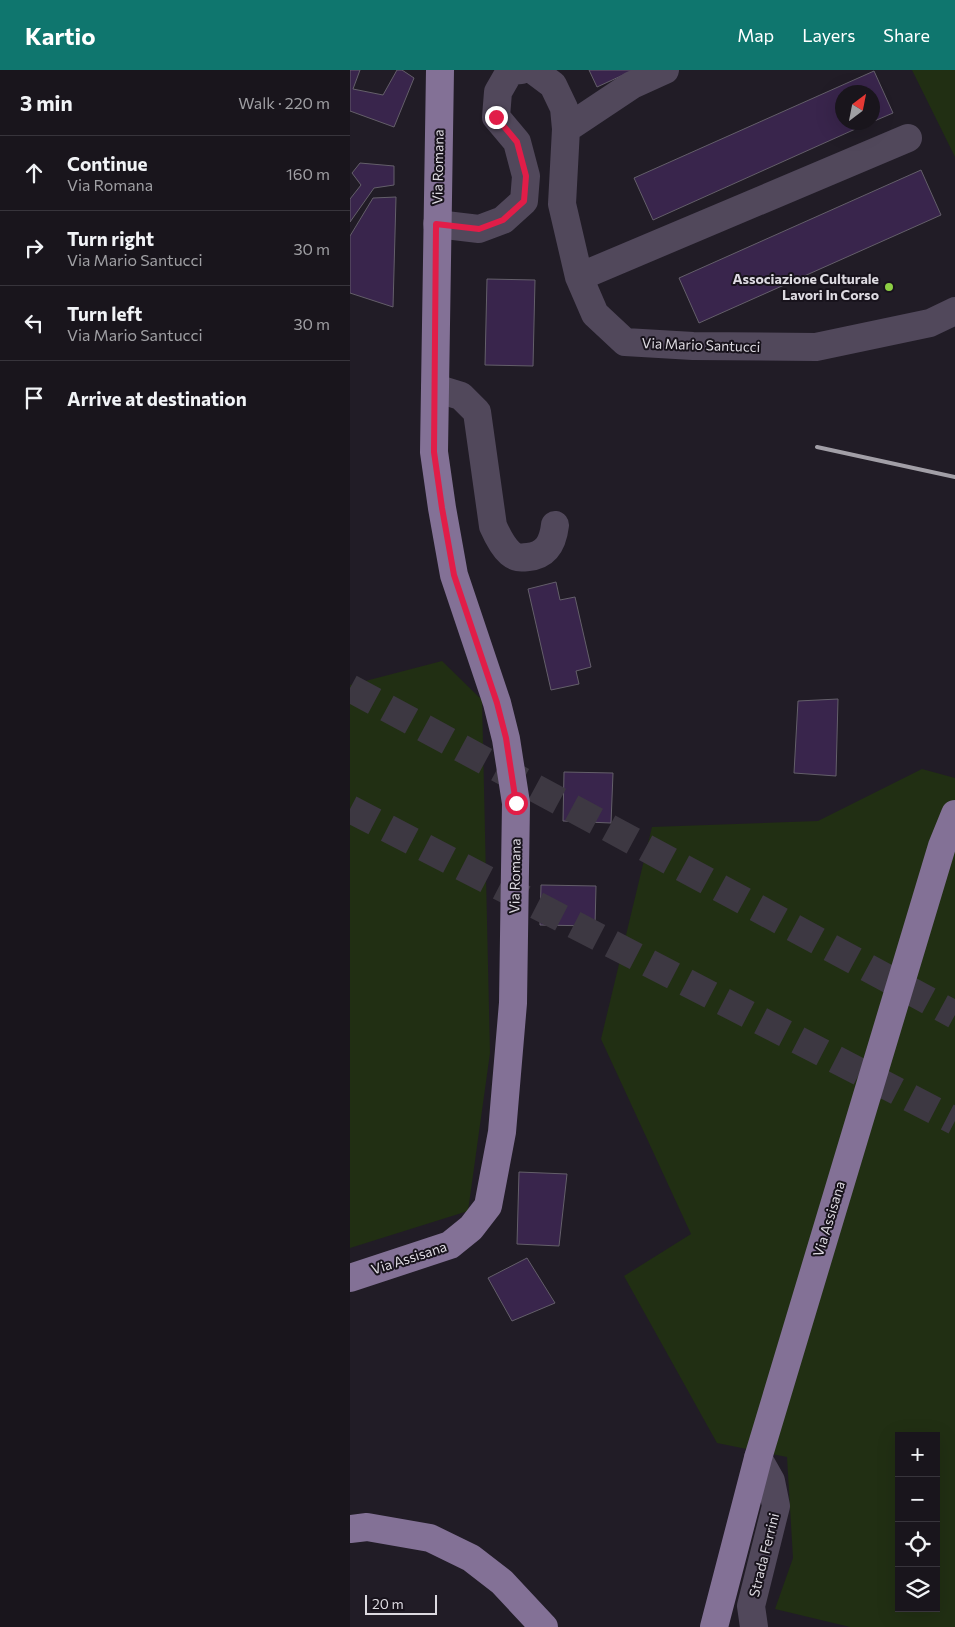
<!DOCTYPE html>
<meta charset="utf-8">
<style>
body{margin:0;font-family:Commissioner,sans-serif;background:#221e25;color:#f1f3f6}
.controls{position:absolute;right:15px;bottom:15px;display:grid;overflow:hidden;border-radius:0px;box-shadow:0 5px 20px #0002}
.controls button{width:45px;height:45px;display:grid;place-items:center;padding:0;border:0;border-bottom:1px solid #37343b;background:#19151c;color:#f1f3f6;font:25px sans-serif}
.compass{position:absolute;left:485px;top:15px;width:45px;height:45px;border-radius:50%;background:#19151c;box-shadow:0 5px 20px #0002;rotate:32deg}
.scale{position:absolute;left:15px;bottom:12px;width:72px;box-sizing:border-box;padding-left:5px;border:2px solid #dddae1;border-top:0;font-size:14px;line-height:18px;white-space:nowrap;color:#dddae1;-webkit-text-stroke:4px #18131c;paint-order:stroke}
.stop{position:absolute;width:15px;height:15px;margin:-11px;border:4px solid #e11d48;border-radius:50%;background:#fff}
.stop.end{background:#e11d48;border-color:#fff;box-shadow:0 1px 5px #0008}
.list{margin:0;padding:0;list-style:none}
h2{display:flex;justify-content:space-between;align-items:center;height:65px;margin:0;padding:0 20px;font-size:21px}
h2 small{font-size:16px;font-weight:400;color:#9f9fa3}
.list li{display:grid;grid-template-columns:32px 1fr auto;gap:15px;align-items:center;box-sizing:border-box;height:75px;padding:0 20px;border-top:1px solid #37343b}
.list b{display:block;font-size:19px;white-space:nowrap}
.list p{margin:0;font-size:16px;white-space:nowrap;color:#9f9fa3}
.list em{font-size:16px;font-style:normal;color:#9f9fa3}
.icon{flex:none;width:28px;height:28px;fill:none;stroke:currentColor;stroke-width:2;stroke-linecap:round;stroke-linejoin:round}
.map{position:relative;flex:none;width:605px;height:1557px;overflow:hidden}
header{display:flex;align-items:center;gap:30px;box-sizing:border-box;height:70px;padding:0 25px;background:#0f766e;color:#fff}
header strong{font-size:24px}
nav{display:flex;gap:28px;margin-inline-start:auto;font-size:18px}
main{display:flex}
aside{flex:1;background:#19151c}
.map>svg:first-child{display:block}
.green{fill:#212f13;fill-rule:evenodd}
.building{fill:#39254c;stroke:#645f6a}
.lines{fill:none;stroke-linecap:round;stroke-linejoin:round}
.highway-tunnel{stroke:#3d3842;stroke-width:28;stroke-dasharray:28 14;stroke-linecap:butt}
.minor{stroke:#51485b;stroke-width:28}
.major{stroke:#837196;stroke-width:28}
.rail{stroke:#a29fa7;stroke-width:4}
.route{stroke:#e11d48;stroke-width:6}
.poi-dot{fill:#8dce44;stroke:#18131c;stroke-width:2}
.labels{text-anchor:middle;stroke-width:4;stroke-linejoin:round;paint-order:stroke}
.street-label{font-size:14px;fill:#dddae1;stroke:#18131c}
.poi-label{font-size:14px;font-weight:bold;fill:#dddae1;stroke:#18131c;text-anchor:end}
</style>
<header>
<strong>Kartio</strong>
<nav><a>Map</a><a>Layers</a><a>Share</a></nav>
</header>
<main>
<aside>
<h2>3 min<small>Walk · 220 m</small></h2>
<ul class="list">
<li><svg class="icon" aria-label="ahead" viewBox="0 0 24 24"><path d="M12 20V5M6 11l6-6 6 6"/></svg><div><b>Continue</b><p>Via Romana</p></div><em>160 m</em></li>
<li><svg class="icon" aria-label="right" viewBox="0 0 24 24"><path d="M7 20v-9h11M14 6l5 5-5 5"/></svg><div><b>Turn right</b><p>Via Mario Santucci</p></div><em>30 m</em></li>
<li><svg class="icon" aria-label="left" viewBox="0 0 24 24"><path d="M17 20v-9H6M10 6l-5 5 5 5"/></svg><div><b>Turn left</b><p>Via Mario Santucci</p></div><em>30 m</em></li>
<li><svg class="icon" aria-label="arrive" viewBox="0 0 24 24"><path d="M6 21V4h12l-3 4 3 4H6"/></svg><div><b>Arrive at destination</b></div></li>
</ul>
</aside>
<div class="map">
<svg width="605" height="1557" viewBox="0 0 605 1557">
<rect width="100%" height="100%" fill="#211c26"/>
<path class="green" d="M 562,0 L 605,0 L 605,87 Z
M 92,591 L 132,630 L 140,983 L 118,1141 L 0,1178 L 0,615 Z
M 572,699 L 605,708 L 605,1557 L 500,1557 L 425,1539 L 443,1488 L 437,1387 L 367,1373 L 274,1206 L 341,1164 L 251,969 L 302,757 L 468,751 ZM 549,1366 L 586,1366 L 586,1538 L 549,1538 Z"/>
<path class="building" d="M 0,0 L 10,0 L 3,19 L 33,25 L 47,0 L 52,0 L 64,8 L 44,57 L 0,41 Z
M 239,0 L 284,0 L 247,17 Z
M 524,1 L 543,43 L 522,52 L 522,22 L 492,22 L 492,52 L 521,52 L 303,150 L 284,108 Z
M 10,93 L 44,96 L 44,115 L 24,118 L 0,152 L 0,129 L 11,115 L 2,103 Z
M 571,100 L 591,145 L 349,253 L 329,208 Z
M 46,127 L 43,237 L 0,223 L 0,166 L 23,128 Z
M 137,209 L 185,210 L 183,296 L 135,295 Z
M 206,512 L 210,530 L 225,527 L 241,597 L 226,601 L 229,614 L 201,620 L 178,519 Z
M 488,629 L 486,706 L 444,703 L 448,631 Z
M 214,702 L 263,703 L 261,753 L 213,751 Z
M 191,815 L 246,816 L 245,856 L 190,855 Z
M 169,1102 L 217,1104 L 209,1176 L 167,1174 Z
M 177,1188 L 205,1233 L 162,1251 L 138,1208 Z"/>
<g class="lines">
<path class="highway-tunnel" d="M 0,618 L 605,945
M 0,739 L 605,1051"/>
<path class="minor" d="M 183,0 L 203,15 L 214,38 L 216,59 L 212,134 L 229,207 L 245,244 L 275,272 L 343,276 L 466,277 L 580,253 L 605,241
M 216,59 L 282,15 L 315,0
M 87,154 L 129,159 L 153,150 L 174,131 L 176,106 L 167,72 L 146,47 L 148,22 L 160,1 L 171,0
M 229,207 L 558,68
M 85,318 L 111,326 L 127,342 L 143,456 C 147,465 152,476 160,483 C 166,488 170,488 178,487 C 197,485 203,472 205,455
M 404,1557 L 401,1536 L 426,1436 L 421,1411 L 408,1388"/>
<path class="major" d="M 0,1208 L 100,1175 L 121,1158 L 138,1136 L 152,1062 L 163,933 L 166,733 L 156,669 L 147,633 L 104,505 L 92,438 L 84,382 L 90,0
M 0,1459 L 17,1457 L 80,1468 L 121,1488 L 152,1512 L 194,1557
M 364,1557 L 408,1388 L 592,776 L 605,744"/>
<path class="rail" d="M 467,377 L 605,407"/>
</g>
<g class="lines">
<path class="route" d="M 146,47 L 167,72 L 176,106 L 174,131 L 153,150 L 129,159 L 86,154 L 84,382 L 92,438 L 104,505 L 147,633 L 156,668 L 166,733"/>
</g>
<circle class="poi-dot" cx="539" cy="217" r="5"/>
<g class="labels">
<g class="street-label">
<text transform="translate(88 97) rotate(-89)" y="5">Via Romana</text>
<text transform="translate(351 275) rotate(2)" y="5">Via Mario Santucci</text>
<text transform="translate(165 806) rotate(-89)" y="5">Via Romana</text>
<text transform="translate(479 1149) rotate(-73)" y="5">Via Assisana</text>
<text transform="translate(59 1188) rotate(-18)" y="5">Via Assisana</text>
<text transform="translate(414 1485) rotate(-76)" y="5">Strada Ferrini</text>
</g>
<g class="poi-label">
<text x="529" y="214">Associazione Culturale<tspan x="529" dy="16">Lavori In Corso</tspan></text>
</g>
</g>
</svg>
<div class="controls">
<button>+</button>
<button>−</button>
<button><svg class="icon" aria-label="locate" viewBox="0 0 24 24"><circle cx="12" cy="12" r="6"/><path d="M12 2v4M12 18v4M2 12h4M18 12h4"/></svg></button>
<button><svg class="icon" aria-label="layers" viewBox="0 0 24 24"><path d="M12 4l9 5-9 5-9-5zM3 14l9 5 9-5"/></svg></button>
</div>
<svg class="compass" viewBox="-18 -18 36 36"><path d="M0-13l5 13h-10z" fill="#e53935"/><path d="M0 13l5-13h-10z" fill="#9f9fa3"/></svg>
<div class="scale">20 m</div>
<div class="stop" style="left:166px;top:733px"></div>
<div class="stop end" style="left:146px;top:47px"></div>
</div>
</main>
